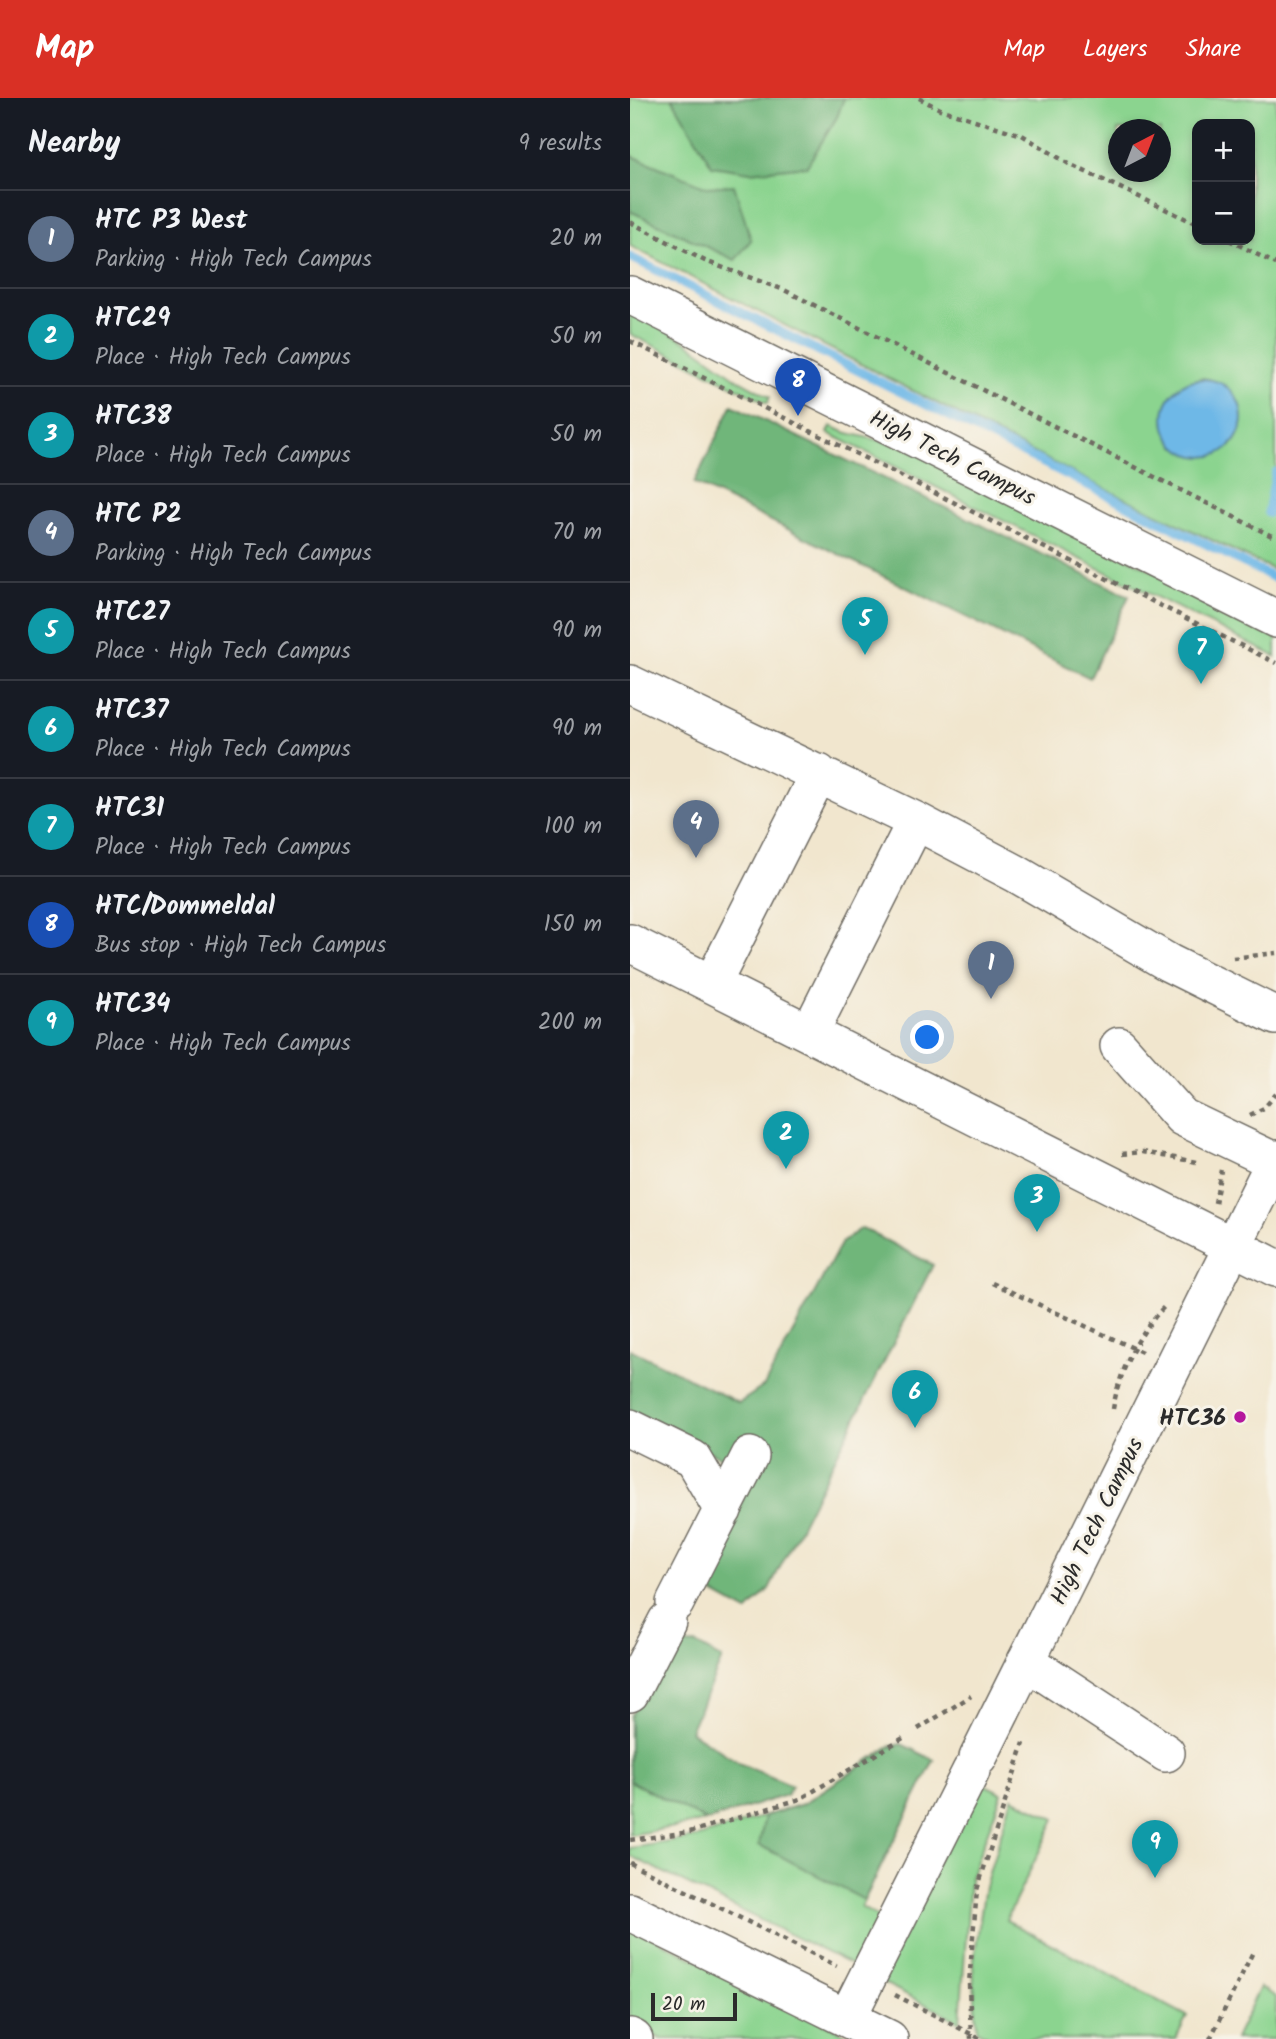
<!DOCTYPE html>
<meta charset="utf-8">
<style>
body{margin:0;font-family:Kalam,sans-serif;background:#20242c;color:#f1f3f6}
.controls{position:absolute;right:21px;top:21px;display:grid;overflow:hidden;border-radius:14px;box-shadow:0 4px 10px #0003}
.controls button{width:63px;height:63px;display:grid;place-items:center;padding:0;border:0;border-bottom:2px solid #363941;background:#171b24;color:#f1f3f6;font:35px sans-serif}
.compass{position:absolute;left:478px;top:21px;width:63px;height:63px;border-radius:50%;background:#171b24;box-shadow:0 4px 10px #0003;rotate:42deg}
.scale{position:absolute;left:21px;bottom:18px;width:86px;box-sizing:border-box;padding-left:7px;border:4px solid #2b2b2b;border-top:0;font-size:19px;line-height:24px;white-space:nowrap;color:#2b2b2b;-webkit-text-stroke:5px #f7f3e8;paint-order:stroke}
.you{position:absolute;left:298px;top:940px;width:24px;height:24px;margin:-18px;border:5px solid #fff;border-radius:50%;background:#1a73e8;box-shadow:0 0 0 10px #1a73e833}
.badge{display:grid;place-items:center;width:46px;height:46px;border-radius:50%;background:#d93025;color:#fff;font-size:23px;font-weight:700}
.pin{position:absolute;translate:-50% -58px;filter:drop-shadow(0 2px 4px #0008)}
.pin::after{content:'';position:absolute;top:37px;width:24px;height:21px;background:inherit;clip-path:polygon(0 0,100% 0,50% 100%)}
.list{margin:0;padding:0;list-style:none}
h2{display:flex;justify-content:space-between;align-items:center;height:91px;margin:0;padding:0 28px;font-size:30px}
h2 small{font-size:23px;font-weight:400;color:#9ea1a6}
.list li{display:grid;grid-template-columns:46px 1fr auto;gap:21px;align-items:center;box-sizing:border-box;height:98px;padding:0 28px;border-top:2px solid #363941}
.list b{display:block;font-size:26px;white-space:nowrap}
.list p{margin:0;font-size:23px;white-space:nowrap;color:#9ea1a6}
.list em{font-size:23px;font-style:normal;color:#9ea1a6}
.map{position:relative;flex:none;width:646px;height:1941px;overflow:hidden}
header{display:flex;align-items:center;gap:42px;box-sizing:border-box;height:98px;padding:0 35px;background:#d93025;color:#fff}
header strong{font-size:33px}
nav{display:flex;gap:38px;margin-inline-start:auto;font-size:24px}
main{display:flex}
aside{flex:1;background:#171b24}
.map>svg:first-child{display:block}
.green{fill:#8bd48f;stroke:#5b805d;stroke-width:2;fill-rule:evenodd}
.forest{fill:#70b67a;stroke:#4e7052;stroke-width:2}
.water{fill:#6eb8e7;stroke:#4c7289;stroke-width:2}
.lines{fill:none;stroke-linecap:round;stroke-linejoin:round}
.stream{stroke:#6eb8e7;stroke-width:9}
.minor-casing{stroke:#706c64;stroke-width:40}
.path{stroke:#706c64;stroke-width:4.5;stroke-dasharray:5 5;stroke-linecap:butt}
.minor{stroke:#fff;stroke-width:37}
.poi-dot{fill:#b5179e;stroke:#f7f3e8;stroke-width:2.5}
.labels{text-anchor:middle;stroke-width:6;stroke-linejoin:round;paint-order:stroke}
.street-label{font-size:23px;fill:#2b2b2b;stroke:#f7f3e8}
.poi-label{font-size:23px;font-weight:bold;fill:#2b2b2b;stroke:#f7f3e8;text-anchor:end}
</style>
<header>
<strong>Map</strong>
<nav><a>Map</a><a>Layers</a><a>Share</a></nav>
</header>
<main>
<aside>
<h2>Nearby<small>9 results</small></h2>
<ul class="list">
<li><span class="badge" style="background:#5c6f8a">1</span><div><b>HTC P3 West</b><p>Parking · High Tech Campus</p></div><em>20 m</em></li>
<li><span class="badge" style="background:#0f9aa8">2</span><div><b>HTC29</b><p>Place · High Tech Campus</p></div><em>50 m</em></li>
<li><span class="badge" style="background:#0f9aa8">3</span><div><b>HTC38</b><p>Place · High Tech Campus</p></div><em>50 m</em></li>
<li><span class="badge" style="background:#5c6f8a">4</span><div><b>HTC P2</b><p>Parking · High Tech Campus</p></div><em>70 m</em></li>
<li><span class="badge" style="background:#0f9aa8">5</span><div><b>HTC27</b><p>Place · High Tech Campus</p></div><em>90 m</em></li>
<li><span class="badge" style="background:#0f9aa8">6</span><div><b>HTC37</b><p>Place · High Tech Campus</p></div><em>90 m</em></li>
<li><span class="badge" style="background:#0f9aa8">7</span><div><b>HTC31</b><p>Place · High Tech Campus</p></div><em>100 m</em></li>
<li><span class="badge" style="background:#1a4fb4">8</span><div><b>HTC/Dommeldal</b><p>Bus stop · High Tech Campus</p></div><em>150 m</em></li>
<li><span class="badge" style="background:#0f9aa8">9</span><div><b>HTC34</b><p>Place · High Tech Campus</p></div><em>200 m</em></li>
</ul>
</aside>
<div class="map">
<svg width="646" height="1941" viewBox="0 0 646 1941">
<rect width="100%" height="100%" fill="#f7f3e8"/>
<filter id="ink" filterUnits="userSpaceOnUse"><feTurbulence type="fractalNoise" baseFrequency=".0143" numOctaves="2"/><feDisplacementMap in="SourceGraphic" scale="14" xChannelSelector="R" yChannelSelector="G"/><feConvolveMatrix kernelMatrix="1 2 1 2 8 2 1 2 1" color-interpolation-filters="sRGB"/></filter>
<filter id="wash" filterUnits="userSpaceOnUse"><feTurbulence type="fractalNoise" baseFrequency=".00686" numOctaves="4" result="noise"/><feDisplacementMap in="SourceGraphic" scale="28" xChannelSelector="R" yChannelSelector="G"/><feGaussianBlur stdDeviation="1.57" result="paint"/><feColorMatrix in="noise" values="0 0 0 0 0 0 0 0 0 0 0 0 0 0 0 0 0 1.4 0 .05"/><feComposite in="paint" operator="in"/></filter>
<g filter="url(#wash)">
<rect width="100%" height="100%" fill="#f1e6ce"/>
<path class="green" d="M 0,0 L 646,0 L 646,473 L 461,384 L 0,148 ZM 567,26 L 620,26 L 620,142 L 567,142 ZM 488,32 L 530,32 L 530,74 L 488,74 ZM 572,280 C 607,284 625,322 600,349 L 546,349 C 522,321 536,287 572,280 Z
M 0,214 L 54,242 L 109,282 L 140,299 L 137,305 L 0,236 Z
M 201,328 L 214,334 L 273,348 L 646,534 L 646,559 L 198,335 Z
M 271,1646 L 304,1662 L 231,1809 L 251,1821 L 226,1869 L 0,1758 L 0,1750 L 65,1740 L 173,1706 L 259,1649 Z
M 0,1683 L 77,1723 L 0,1737 Z
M 347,1683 L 372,1695 L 340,1782 L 330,1924 L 248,1882 Z
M 382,1700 L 425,1721 L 376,1822 L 557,1918 L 546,1941 L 364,1941 L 347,1932 L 343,1868 L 355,1788 Z
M 0,1828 L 225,1941 L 31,1941 L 0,1926 Z
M 630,1889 L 646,1899 L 646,1941 L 605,1941 Z"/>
<path class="forest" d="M 42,0 L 214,0 L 207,19 L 177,68 L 120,74 L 82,68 Z
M 0,57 L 77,89 L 104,87 L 121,142 L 105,162 L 0,113 Z
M 102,307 L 499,498 L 460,580 L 64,385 Z
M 232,1130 L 303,1167 L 139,1491 L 117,1514 L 75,1491 L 87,1448 L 139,1352 L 92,1360 L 0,1315 L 0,1251 L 109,1305 L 134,1288 L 212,1144 Z
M 66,1546 L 92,1561 L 60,1633 L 111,1666 L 162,1688 L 156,1697 L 77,1723 L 0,1683 L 0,1619 L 36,1548 Z
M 271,1646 L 304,1662 L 234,1802 L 129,1747 L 135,1718 L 173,1706 L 259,1649 Z"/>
<path class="water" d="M534 320a39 39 0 1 1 78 0a39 39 0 1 1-78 0Z"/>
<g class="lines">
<path class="stream" d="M 0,159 L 646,481
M 638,415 L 646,374"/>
</g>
</g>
<g filter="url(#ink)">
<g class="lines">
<g class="minor-casing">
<path id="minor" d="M 0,197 L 646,521
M 0,586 L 286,723 L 385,775 L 539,865 L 646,918
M 0,845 L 646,1170
M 82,886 L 189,675
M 180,934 L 286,723
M 489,948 L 552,1019 L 646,1064
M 0,1330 L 63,1361 L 93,1412
M 45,1505 L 120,1358
M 396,1563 L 536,1655
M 0,1595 L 37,1523
M 348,1660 L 646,1061
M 0,1814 L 259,1941
M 217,1920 L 341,1673
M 0,1939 L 4,1941"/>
</g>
<path class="path" d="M 289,0 L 310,11 L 392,37 L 439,66 L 567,126
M 0,124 L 75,163 L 154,192 L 646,440
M 599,142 L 646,166
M 0,243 L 646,565
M 603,860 L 646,855
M 620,1017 L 634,1010 L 646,996
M 492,1056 L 513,1054 L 566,1064
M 585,1105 L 591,1072
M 362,1185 L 514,1255
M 483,1311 C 489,1273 509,1233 537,1206
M 288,1631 L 341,1598
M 0,1742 L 60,1734 L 170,1701 L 275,1639
M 0,1765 L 207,1868
M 265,1897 L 351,1941
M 341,1941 L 339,1885 L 347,1792 L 394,1645
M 580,1941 L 624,1852"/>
<use href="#minor" class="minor"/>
</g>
</g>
<circle class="poi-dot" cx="610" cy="1319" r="7"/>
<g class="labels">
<g class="street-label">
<text transform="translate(323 359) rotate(27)" y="8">High Tech Campus</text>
<text transform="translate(466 1423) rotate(-64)" y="8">High Tech Campus</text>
</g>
<g class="poi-label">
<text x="596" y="1327">HTC36</text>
</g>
</g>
</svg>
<div class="controls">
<button>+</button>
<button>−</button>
</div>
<svg class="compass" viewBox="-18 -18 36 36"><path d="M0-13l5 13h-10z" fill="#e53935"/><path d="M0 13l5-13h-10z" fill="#9ea1a6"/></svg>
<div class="scale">20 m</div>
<div class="you"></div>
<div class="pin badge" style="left:361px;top:901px;background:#5c6f8a">1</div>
<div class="pin badge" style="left:156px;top:1071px;background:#0f9aa8">2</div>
<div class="pin badge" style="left:407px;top:1134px;background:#0f9aa8">3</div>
<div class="pin badge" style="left:66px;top:760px;background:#5c6f8a">4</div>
<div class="pin badge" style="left:235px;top:557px;background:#0f9aa8">5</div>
<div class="pin badge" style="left:285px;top:1330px;background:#0f9aa8">6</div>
<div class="pin badge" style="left:571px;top:586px;background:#0f9aa8">7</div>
<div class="pin badge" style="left:168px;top:318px;background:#1a4fb4">8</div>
<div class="pin badge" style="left:525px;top:1780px;background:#0f9aa8">9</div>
</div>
</main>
